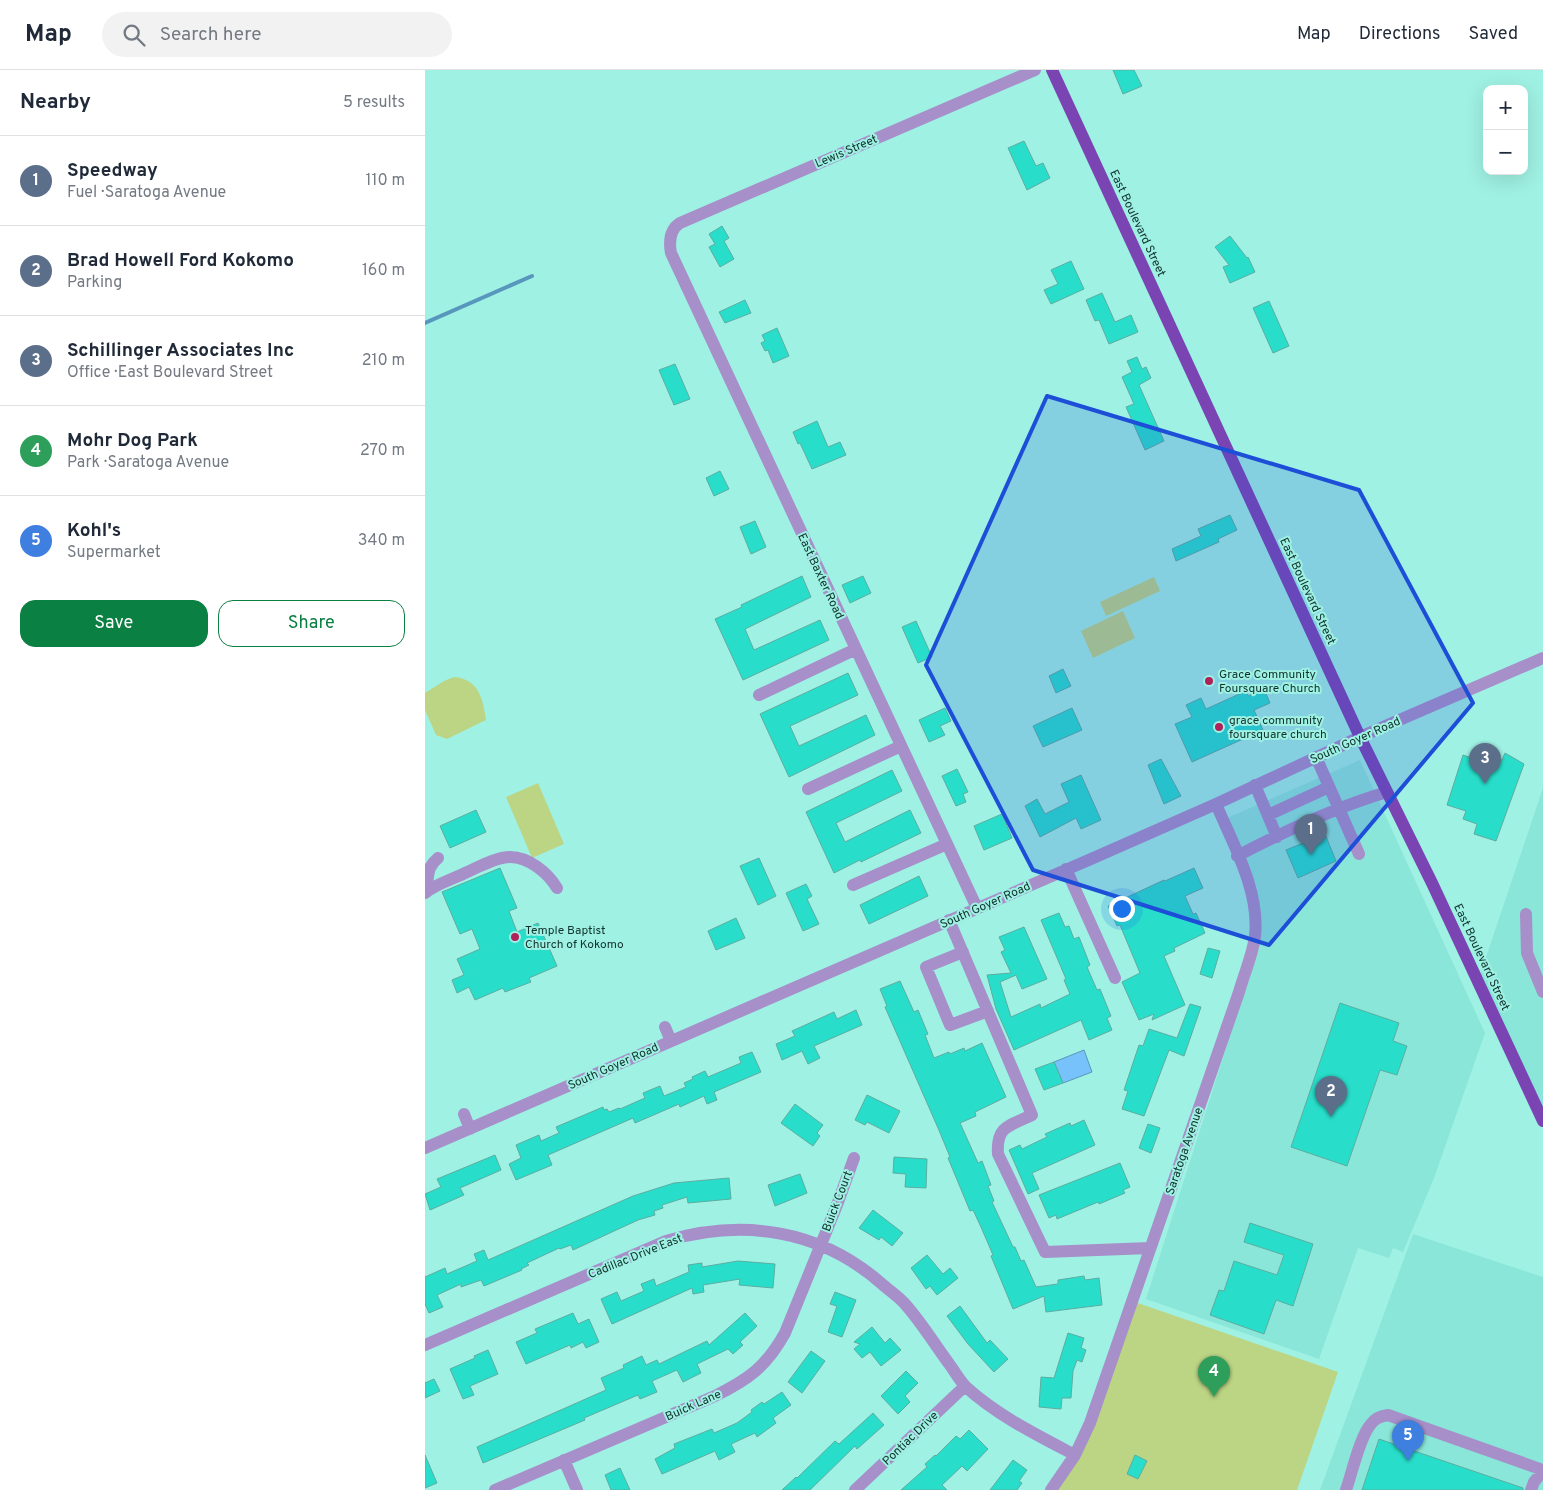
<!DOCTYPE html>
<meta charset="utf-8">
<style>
body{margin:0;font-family:Overpass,sans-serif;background:#f2f2f3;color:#1f2937}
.controls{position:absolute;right:15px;top:15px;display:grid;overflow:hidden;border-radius:10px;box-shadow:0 5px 20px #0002}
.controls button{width:45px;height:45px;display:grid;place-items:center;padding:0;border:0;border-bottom:1px solid #e0e1e3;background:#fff;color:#1f2937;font:25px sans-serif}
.you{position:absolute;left:696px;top:838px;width:18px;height:18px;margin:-12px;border:4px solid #fff;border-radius:50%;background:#1a73e8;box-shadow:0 0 0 8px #1a73e833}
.badge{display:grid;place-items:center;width:32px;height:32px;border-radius:50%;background:#0b8043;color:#fff;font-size:16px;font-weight:700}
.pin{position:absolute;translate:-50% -41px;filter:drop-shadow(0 1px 2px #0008)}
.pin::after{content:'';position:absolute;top:26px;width:18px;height:15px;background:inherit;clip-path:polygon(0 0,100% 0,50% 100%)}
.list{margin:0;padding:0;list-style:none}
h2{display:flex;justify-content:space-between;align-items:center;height:65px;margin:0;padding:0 20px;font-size:21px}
h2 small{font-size:16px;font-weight:400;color:#747a83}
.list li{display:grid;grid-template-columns:32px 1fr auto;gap:15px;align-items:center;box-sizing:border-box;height:90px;padding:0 20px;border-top:1px solid #e0e1e3}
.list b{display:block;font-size:19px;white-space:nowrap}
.list p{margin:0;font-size:16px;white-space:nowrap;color:#747a83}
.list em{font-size:16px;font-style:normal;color:#747a83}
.actions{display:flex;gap:10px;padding:15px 20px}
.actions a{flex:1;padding:11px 0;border:1px solid #0b8043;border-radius:15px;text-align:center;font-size:18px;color:#0b8043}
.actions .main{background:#0b8043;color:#fff}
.icon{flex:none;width:28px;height:28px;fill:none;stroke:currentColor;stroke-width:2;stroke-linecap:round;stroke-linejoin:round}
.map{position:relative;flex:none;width:1118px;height:1420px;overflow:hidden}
header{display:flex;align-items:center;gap:30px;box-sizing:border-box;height:70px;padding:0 25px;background:#fff;border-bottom:1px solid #e0e1e3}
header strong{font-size:24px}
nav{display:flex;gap:28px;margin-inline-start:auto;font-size:18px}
.search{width:350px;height:45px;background:#f2f2f3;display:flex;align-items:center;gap:12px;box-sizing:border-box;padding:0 18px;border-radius:28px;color:#747a83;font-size:19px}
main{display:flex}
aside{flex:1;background:#fff}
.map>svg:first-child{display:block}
.built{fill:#8ae6d8}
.green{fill:#bcd584}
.water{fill:#77c2fb;stroke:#5897bd}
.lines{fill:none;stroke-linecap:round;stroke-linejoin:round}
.stream{stroke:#5897bd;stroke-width:4}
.building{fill:#28deca;stroke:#5cada1}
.minor{stroke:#a78fca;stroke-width:12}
.major{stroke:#7a45b3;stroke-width:12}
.marked{fill:#1d4ed8;fill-opacity:0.2;stroke:#1d4ed8;stroke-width:4;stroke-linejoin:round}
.poi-dot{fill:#af215a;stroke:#9ff1e3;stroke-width:2}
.labels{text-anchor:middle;stroke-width:4;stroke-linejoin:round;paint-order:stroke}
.street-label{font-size:12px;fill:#0f322d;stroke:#9ff1e3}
.poi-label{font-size:12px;fill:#0f322d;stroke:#9ff1e3;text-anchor:start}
</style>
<header>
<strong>Map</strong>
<div class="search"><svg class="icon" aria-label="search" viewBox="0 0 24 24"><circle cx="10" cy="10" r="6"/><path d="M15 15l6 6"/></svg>Search here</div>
<nav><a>Map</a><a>Directions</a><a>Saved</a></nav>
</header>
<main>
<aside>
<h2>Nearby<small>5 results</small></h2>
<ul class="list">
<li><span class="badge" style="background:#5c6f8a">1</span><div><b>Speedway</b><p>Fuel · Saratoga Avenue</p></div><em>110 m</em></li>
<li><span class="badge" style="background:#5c6f8a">2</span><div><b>Brad Howell Ford Kokomo</b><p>Parking</p></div><em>160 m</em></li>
<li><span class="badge" style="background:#5c6f8a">3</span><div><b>Schillinger Associates Inc</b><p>Office · East Boulevard Street</p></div><em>210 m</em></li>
<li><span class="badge" style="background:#2e9e5b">4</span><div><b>Mohr Dog Park</b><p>Park · Saratoga Avenue</p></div><em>270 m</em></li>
<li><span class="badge" style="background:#3f7fe0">5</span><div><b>Kohl's</b><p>Supermarket</p></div><em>340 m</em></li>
</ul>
<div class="actions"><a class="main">Save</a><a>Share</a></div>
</aside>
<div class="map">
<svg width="1118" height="1420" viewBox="0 0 1118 1420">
<rect width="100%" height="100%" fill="#9ff1e3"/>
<path class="built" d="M 935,690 L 1060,963 L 1009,1108 L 978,1182 L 968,1178 L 964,1188 L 933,1178 L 894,1289 L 721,1229 L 836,869 L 834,831 L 802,748 Z
M 1118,718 L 1118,1052 L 1053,911 Z
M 988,1164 L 1118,1207 L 1118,1420 L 895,1420 Z"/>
<path class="green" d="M 729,507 L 735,521 L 681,546 L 675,532 Z
M 698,541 L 710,568 L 668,588 L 656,561 Z
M 29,607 C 54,609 58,629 61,650 L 22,669 L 11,665 L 0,640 L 0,623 L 19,611 Z
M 113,713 L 139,774 L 107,788 L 81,727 Z
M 707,1231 L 913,1302 L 872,1420 L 626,1420 L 650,1385 Z"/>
<path class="water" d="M 659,980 L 667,1002 L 638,1013 L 629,992 Z"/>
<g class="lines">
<path class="stream" d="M 0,253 L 107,206"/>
</g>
<path class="building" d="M 688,0 L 709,0 L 717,16 L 698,24 Z
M 599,71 L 611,96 L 618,93 L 625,108 L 602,120 L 583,78 Z
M 297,156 L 304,168 L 299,171 L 309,189 L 295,197 L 284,177 L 290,174 L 284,164 Z
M 805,166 L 822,188 L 823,187 L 830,202 L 805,213 L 798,197 L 804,195 L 790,177 Z
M 646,191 L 659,219 L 626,234 L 619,220 L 633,214 L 626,200 Z
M 677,223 L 690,252 L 706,245 L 713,262 L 684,274 L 674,250 L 670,251 L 661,230 Z
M 320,230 L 326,243 L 300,253 L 294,242 Z
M 844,231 L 864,276 L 848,283 L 828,238 Z
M 352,258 L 364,286 L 348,293 L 343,280 L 340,281 L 336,273 L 340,271 L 337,265 Z
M 712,287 L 717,299 L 721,297 L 726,308 L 714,315 L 739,371 L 720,380 L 701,337 L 709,334 L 697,307 L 707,302 L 702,291 Z
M 250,294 L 265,329 L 249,335 L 234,300 Z
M 392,351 L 403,377 L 415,372 L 421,385 L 387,399 L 375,373 L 373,374 L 368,362 Z
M 295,401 L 304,419 L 289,426 L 281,408 Z
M 805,445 L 812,460 L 793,469 L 794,472 L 751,491 L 747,479 L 776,466 L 773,459 Z
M 330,451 L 341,477 L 326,484 L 315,457 Z
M 377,506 L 386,527 L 320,559 L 329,580 L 395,550 L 404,570 L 318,610 L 290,549 L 317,537 L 316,535 Z
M 438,506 L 446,523 L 425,533 L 417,515 Z
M 491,551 L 507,587 L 493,593 L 477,557 Z
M 638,599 L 646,616 L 631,623 L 624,606 Z
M 423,603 L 433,625 L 365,656 L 374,676 L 441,645 L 450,665 L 364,707 L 335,644 Z
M 839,619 L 845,633 L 829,640 L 838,660 L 767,692 L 750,654 L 767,647 L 761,635 L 776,628 L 781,639 L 821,621 L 823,626 Z
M 520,638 L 526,651 L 515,656 L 520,665 L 504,672 L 494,650 Z
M 647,638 L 657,660 L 618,677 L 608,656 Z
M 1080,683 L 1099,694 L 1071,771 L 1049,764 L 1052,754 L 1038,749 L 1041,741 L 1022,735 L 1038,685 L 1058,692 L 1061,685 L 1077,690 Z
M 736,689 L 756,726 L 739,734 L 723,695 Z
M 532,699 L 543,722 L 538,724 L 541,732 L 531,736 L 517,706 Z
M 467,700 L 477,721 L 411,753 L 420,772 L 485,740 L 496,763 L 436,792 L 435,790 L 409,803 L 381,742 Z
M 656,705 L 676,750 L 656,759 L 651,748 L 615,767 L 600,736 L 612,729 L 620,744 L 644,732 L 636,714 Z
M 51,740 L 61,762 L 25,778 L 15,756 Z
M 577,744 L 587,768 L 559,780 L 549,756 Z
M 900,764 L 911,791 L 873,808 L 861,780 Z
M 334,788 L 351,826 L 333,835 L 315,796 Z
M 75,798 L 92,838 L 84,841 L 92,862 L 113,853 L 132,896 L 104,908 L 106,912 L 80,922 L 78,918 L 50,930 L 44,917 L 32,923 L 27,910 L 39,905 L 32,889 L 55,879 L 47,859 L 35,864 L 17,822 Z
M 769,798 L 778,818 L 760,826 L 768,844 L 771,843 L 780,863 L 749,878 L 750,881 L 739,886 L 760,935 L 727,950 L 729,944 L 714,950 L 697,912 L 715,903 L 695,855 L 692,856 L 683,836 L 739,810 L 740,811 Z
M 494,806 L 503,826 L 444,854 L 435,835 Z
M 381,814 L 387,826 L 382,829 L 394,854 L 378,861 L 361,823 Z
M 634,843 L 640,857 L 644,856 L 649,869 L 654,867 L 665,895 L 662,897 L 672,920 L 675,919 L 686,946 L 682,948 L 687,960 L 664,970 L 656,950 L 589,980 L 571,939 L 562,905 L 586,903 L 576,882 L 580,880 L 574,867 L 599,857 L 622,909 L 597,919 L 591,905 L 575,912 L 586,947 L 615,934 L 616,938 L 645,924 L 639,910 L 641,909 L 616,850 Z
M 311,848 L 320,868 L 291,880 L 283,861 Z
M 783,878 L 795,881 L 787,908 L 775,904 Z
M 475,911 L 489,942 L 493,940 L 503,964 L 500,965 L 509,988 L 524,982 L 525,984 L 539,978 L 540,981 L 557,973 L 581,1027 L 550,1042 L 551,1046 L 535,1053 L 553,1093 L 557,1091 L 566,1115 L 563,1116 L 569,1131 L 567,1132 L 588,1177 L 590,1177 L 596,1191 L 599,1190 L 611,1217 L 633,1214 L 633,1210 L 659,1206 L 660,1210 L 674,1208 L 677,1235 L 621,1242 L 619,1226 L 588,1239 L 566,1186 L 568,1185 L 556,1157 L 548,1140 L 545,1141 L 523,1088 L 525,1087 L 513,1058 L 460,937 L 462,936 L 455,919 Z
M 915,933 L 974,953 L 968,971 L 982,976 L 972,1005 L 955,1000 L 922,1096 L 866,1077 Z
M 765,934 L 776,937 L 759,986 L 744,980 L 719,1046 L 697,1039 L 703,1021 L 699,1020 L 714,975 L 718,976 L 724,959 L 752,968 Z
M 431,940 L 437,955 L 389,976 L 395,988 L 383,994 L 377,981 L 357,990 L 351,974 L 370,966 L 367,961 L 409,942 L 412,949 Z
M 327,982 L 336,1002 L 289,1022 L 292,1030 L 282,1034 L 279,1026 L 255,1037 L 254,1034 L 210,1053 L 208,1048 L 123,1085 L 127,1095 L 91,1110 L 84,1094 L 96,1088 L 91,1075 L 114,1065 L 116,1071 L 134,1063 L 131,1057 L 178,1037 L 179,1040 L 182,1039 L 184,1042 L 194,1038 L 195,1039 L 220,1028 L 218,1023 L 235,1016 L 239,1026 L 261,1017 L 259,1013 L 268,1009 L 267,1007 L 280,1001 L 283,1007 L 316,993 L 314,987 Z
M 629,992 L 638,1013 L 619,1020 L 610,999 Z
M 442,1025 L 475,1041 L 464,1063 L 442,1052 L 440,1055 L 430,1050 Z
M 370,1034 L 398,1055 L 392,1063 L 395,1066 L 388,1076 L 356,1053 Z
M 659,1050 L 670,1075 L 607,1103 L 614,1119 L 603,1124 L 584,1080 L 595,1075 L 597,1079 L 622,1067 L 620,1064 L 645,1053 L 646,1056 Z
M 723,1054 L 735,1058 L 726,1083 L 714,1078 Z
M 70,1085 L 76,1100 L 35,1118 L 39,1125 L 5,1140 L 0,1124 L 16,1117 L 12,1109 Z
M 469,1087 L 502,1089 L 501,1118 L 480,1117 L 481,1104 L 468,1103 Z
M 695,1093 L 705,1117 L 698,1120 L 700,1123 L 674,1134 L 673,1132 L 632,1149 L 631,1145 L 624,1148 L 614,1125 Z
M 375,1104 L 382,1123 L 350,1136 L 343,1115 Z
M 304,1108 L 306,1129 L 263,1133 L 262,1127 L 237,1135 L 238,1138 L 229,1141 L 230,1145 L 213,1150 L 148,1180 L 146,1175 L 135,1179 L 134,1178 L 102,1193 L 104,1195 L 96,1199 L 97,1200 L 59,1216 L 56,1210 L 36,1217 L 36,1214 L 12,1225 L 18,1237 L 4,1243 L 0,1234 L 0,1207 L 20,1198 L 22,1204 L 52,1191 L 49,1184 L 59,1180 L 63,1190 L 208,1126 L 249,1113 Z
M 448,1140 L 478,1163 L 467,1176 L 456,1167 L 454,1170 L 434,1158 Z
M 825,1153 L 888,1174 L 868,1236 L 851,1230 L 839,1264 L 785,1245 L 794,1220 L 799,1221 L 809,1191 L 852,1205 L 859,1185 L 819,1172 Z
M 502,1185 L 518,1204 L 525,1198 L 533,1208 L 512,1225 L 505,1216 L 501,1219 L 486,1198 Z
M 313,1191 L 350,1194 L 348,1218 L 314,1215 L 315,1209 L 278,1215 L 279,1222 L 268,1224 L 267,1218 L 187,1254 L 176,1229 L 192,1222 L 196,1231 L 219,1221 L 216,1214 L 229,1209 L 231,1216 L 264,1202 L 263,1195 L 277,1193 L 277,1197 Z
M 410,1222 L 431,1230 L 417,1267 L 403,1262 L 412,1236 L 405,1234 Z
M 535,1236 L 562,1273 L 565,1270 L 583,1289 L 569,1302 L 543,1274 L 522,1246 Z
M 148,1243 L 153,1254 L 164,1249 L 174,1272 L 161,1278 L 158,1272 L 146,1278 L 145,1275 L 101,1294 L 91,1272 L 112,1263 L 110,1259 Z
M 320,1243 L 332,1256 L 315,1272 L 318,1275 L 308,1284 L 303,1279 L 272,1294 L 276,1303 L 258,1312 L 252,1300 L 227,1311 L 232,1322 L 215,1329 L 213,1325 L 159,1348 L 160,1350 L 58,1393 L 52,1377 L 181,1320 L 176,1308 L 199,1298 L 198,1295 L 217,1286 L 221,1295 L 232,1290 L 234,1294 L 282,1271 L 284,1275 Z
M 447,1257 L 460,1273 L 465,1268 L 476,1280 L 456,1296 L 445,1282 L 437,1288 L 429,1279 L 435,1274 L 429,1272 Z
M 643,1263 L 659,1268 L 656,1278 L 661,1280 L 657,1292 L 652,1290 L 648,1301 L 646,1328 L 637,1328 L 636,1339 L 614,1337 L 616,1307 L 629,1308 Z
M 63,1280 L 73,1304 L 45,1316 L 49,1325 L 38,1329 L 25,1299 L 50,1288 L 49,1286 Z
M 386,1281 L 400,1291 L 377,1323 L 363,1312 Z
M 481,1301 L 493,1313 L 480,1326 L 485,1332 L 473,1344 L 456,1326 Z
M 9,1309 L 15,1321 L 0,1328 L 0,1313 Z
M 357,1322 L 366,1335 L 348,1348 L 351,1353 L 332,1367 L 330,1363 L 306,1374 L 310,1382 L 294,1390 L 290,1381 L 237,1404 L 230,1389 L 250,1378 L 249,1374 L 287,1359 L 289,1363 L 312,1353 L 327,1342 L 326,1340 L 337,1332 L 339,1334 Z
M 448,1343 L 459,1355 L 432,1379 L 430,1376 L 385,1420 L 357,1420 L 371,1407 L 372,1408 L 410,1371 L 414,1374 Z
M 544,1360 L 563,1379 L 542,1401 L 537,1396 L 517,1415 L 522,1420 L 476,1420 L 502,1397 L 500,1394 L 510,1385 L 511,1386 L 531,1366 L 535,1369 Z
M 954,1369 L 1098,1418 L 1098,1420 L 937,1420 Z
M 0,1385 L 12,1413 L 0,1418 Z
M 710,1385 L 722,1391 L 713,1409 L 702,1404 Z
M 588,1390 L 602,1400 L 594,1411 L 597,1413 L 592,1420 L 565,1420 Z
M 195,1398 L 205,1420 L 186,1420 L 180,1405 Z"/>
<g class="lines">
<path class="minor" d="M 334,625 L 431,579
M 891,687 L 934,784
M 830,715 L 852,767
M 383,719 L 476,676
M 843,745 L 904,717
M 812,786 C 860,761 911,737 962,722
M 641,799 L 690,908
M 428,815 L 522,774
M 0,822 C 5,806 0,799 13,788
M 0,823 C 11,814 25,810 38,804 C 52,798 70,787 85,787 C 104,787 123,803 132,818
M 552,838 L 246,183 C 244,172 244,160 255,153 L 610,0
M 1101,844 L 1102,883 L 1118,922
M 524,850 L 607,1045 C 584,1056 571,1056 573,1084 L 620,1182 L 725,1178
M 538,882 L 501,897 L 525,955 L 563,941
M 240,957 L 246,971
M 39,1044 L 45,1059
M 0,1078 L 666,789 L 791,734 L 935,667 L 1118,588
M 0,1275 L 241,1171 C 319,1148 396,1160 457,1214 C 465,1221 474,1227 480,1234 C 497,1253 510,1275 525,1295 C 530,1302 535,1311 541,1317 C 573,1346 612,1365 650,1385
M 139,1390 L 152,1420
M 70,1420 L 290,1326 C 324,1309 341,1297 360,1263 L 412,1135 L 429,1088
M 430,1420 L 540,1316
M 626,1420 L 650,1385 L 665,1353 L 814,922 C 819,904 828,884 830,866 C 835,821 808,774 791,734
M 921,1420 C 927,1403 935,1366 946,1354 C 950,1348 956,1346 963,1345 L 1118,1400
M 1106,1420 L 1109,1412 L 1118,1401"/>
<path class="major" d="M 627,0 L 935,667 L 1007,813 L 1118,1051"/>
</g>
<path class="marked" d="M 622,326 L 934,420 L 1048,633 L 844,875 L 608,800 L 501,595 Z"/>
<g class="poi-dot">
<circle cx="784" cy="611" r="5"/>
<circle cx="794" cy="657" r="5"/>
<circle cx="90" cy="867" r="5"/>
</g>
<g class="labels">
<g class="street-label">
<text transform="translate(421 81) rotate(-23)" y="4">Lewis Street</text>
<text transform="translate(713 153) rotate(65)" y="4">East Boulevard Street</text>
<text transform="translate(396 506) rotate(65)" y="4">East Baxter Road</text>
<text transform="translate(883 521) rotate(65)" y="4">East Boulevard Street</text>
<text transform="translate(930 670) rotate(-24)" y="4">South Goyer Road</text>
<text transform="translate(560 835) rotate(-24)" y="4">South Goyer Road</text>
<text transform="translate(1057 887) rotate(65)" y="4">East Boulevard Street</text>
<text transform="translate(188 996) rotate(-24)" y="4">South Goyer Road</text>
<text transform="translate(759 1081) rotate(-71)" y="4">Saratoga Avenue</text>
<text transform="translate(412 1131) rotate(-69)" y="4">Buick Court</text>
<text transform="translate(210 1186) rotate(-22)" y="4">Cadillac Drive East</text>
<text transform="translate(268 1335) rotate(-24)" y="4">Buick Lane</text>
<text transform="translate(485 1368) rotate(-44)" y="4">Pontiac Drive</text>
</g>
<g class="poi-label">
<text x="794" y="608">Grace Community<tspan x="794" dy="14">Foursquare Church</tspan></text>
<text x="804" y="654">grace community<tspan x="804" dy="14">foursquare church</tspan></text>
<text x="100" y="864">Temple Baptist<tspan x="100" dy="14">Church of Kokomo</tspan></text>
</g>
</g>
</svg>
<div class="controls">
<button>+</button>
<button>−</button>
</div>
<div class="you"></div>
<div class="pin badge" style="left:886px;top:785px;background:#5c6f8a">1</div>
<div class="pin badge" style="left:906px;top:1047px;background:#5c6f8a">2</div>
<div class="pin badge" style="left:1060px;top:714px;background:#5c6f8a">3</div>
<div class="pin badge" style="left:789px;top:1327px;background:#2e9e5b">4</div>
<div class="pin badge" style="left:983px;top:1391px;background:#3f7fe0">5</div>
</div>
</main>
